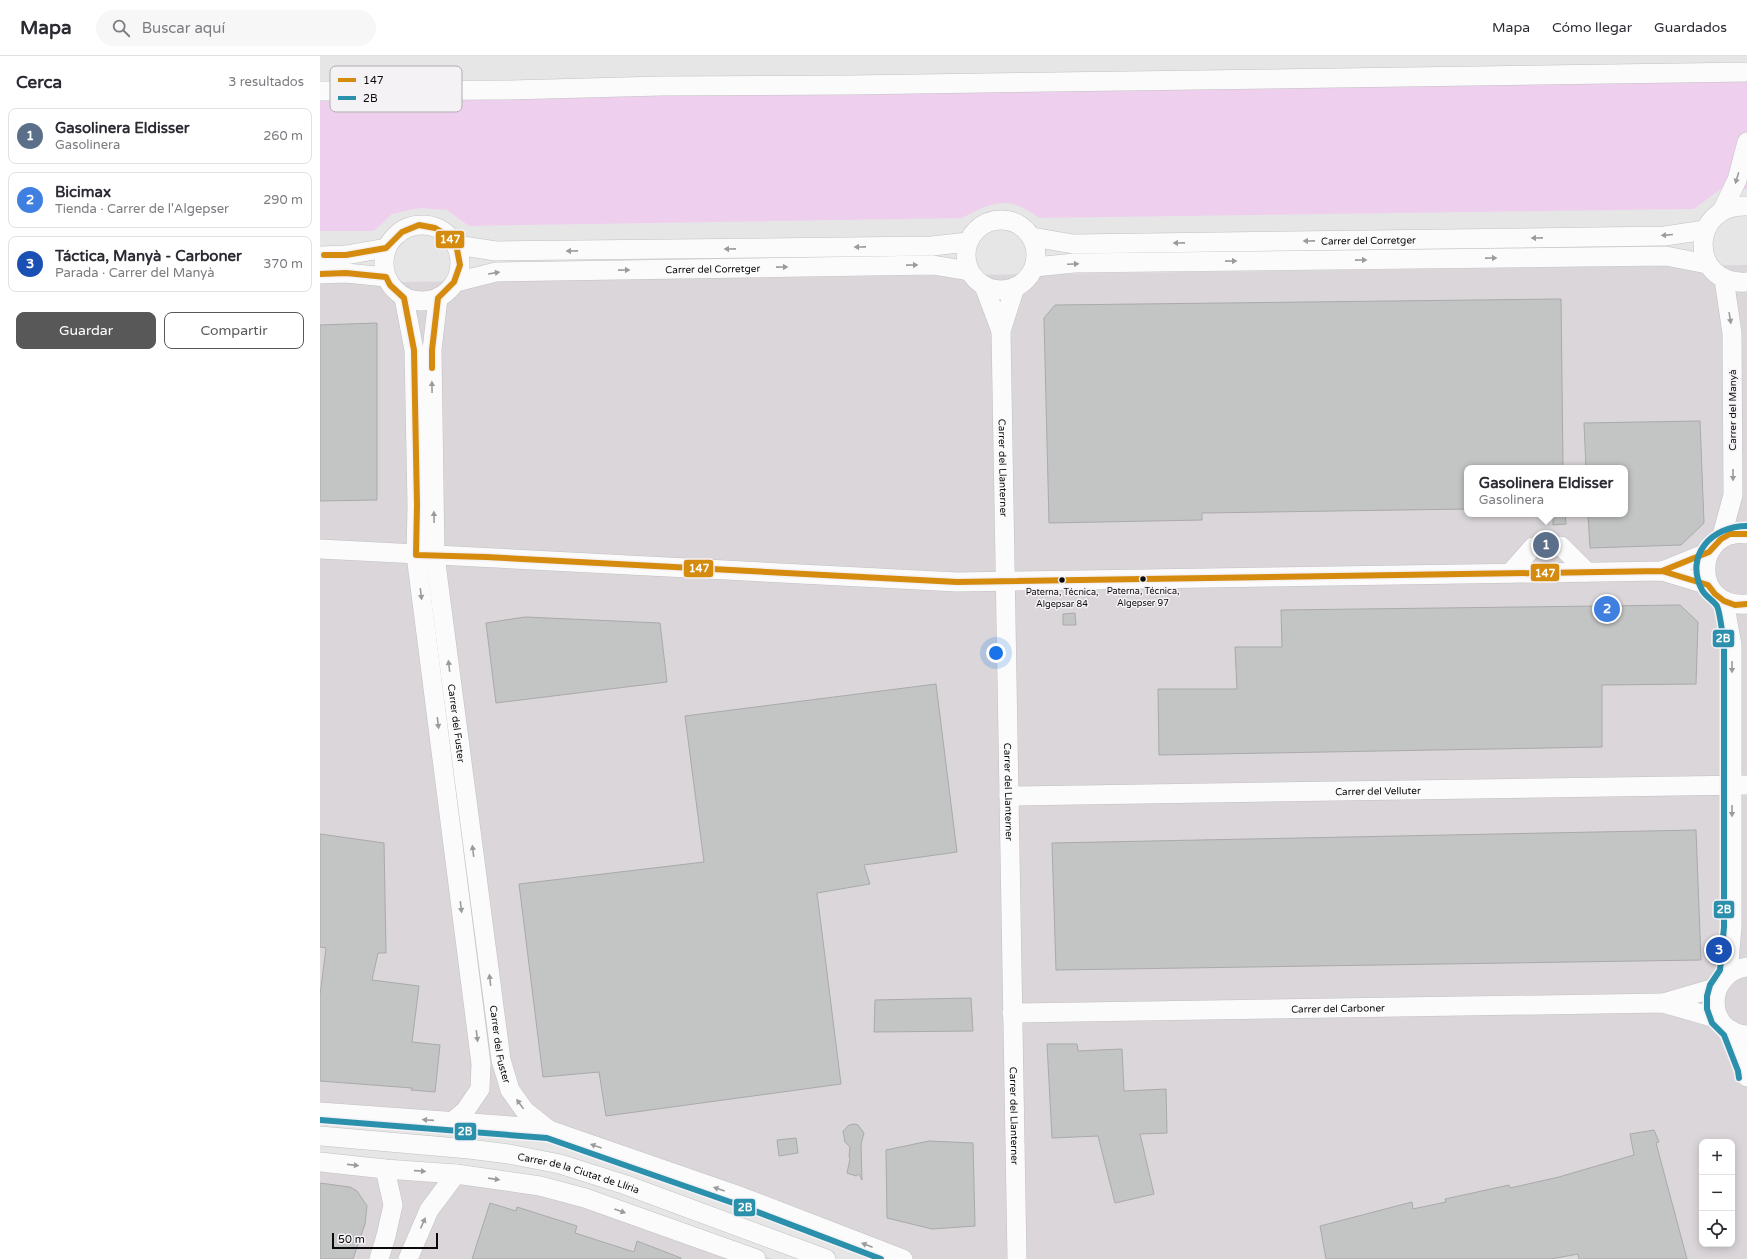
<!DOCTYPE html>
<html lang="es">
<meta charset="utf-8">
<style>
body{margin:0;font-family:"Varela Round",sans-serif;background:#f7f7f7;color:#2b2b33}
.controls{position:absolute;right:12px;bottom:12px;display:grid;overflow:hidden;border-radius:8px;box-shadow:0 2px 10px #0003}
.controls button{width:36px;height:36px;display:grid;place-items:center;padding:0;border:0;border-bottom:1px solid #e1e1e2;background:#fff;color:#2b2b33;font:20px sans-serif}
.scale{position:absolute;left:12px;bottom:10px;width:106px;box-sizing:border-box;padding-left:4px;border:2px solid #0c0b0c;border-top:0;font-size:11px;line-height:14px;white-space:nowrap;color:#0c0b0c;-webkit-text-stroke:3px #f5f2f5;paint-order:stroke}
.you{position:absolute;left:676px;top:597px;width:14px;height:14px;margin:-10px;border:3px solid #fff;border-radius:50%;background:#1a73e8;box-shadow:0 0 0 6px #1a73e833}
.badge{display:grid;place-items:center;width:26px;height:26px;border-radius:50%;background:#595859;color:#fff;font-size:13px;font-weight:700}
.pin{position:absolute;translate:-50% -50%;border:2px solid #fff;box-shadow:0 1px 4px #0006}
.popup{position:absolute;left:1144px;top:409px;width:164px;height:52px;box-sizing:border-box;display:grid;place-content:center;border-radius:8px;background:#fff;filter:drop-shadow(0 1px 3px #0005);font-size:13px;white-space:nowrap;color:#7c7c81}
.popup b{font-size:15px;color:#2b2b33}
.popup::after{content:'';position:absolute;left:50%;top:100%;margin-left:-8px;border:8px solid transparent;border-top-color:#fff}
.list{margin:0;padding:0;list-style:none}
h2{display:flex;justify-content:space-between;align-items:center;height:52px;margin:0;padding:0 16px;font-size:17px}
h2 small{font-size:13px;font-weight:400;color:#7c7c81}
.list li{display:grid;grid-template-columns:26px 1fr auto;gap:12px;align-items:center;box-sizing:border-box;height:56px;margin:0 8px 8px;padding:0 8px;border:1px solid #e1e1e2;border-radius:8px}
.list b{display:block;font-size:15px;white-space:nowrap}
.list p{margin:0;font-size:13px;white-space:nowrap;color:#7c7c81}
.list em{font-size:13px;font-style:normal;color:#7c7c81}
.actions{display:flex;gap:8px;padding:12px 16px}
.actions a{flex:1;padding:9px 0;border:1px solid #595859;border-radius:8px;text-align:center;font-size:14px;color:#595859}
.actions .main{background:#595859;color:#fff}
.icon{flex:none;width:22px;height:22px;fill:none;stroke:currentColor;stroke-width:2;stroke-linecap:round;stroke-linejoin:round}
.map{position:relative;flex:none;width:1427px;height:1203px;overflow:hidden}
header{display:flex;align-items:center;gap:24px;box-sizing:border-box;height:56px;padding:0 20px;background:#fff;border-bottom:1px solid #e1e1e2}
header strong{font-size:19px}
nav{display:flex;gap:22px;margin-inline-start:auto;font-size:14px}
.search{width:280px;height:36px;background:#f7f7f7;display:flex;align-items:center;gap:10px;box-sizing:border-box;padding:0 14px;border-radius:22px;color:#7c7c81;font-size:15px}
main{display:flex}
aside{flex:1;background:#fff}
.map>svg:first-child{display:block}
.built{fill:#dad6da;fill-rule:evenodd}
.green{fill:#eed0ee}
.building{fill:#c3c4c4;stroke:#a9aaa9}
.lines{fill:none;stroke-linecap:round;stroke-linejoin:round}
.minor-casing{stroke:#c2c1c2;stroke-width:20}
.minor{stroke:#fbfbfb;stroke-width:19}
.bus-1-casing{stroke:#f5f2f5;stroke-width:9}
.bus-2-casing{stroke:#f5f2f5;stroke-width:9}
.bus-1{stroke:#d58b0e;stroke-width:6}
.bus-2{stroke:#2b90ac;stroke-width:6}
.oneway{fill:#9b9b9b}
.bus-dot{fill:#0c0b0c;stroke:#f5f2f5;stroke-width:1.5}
.labels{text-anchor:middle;stroke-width:3;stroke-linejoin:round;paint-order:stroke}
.bus-label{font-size:9px;fill:#0c0b0c;stroke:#f5f2f5}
.street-label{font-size:10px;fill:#0c0b0c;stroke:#f5f2f5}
.key{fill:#f5f2f5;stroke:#afadaf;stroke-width:1}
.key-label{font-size:11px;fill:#0c0b0c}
.line-badge{stroke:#f5f2f5;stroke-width:1.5}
.badge-label{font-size:11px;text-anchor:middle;font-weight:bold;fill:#fff}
</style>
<header>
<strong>Mapa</strong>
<div class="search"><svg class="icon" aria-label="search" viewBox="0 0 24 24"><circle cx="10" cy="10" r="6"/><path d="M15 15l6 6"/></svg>Buscar aquí</div>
<nav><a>Mapa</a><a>Cómo llegar</a><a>Guardados</a></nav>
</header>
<main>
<aside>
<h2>Cerca<small>3 resultados</small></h2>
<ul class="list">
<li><span class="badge" style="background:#5c6f8a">1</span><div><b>Gasolinera Eldisser</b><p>Gasolinera</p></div><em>260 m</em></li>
<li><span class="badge" style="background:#3f7fe0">2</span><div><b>Bicimax</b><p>Tienda · Carrer de l'Algepser</p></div><em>290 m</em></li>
<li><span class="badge" style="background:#1a4fb4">3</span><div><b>Táctica, Manyà - Carboner</b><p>Parada · Carrer del Manyà</p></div><em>370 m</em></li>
</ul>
<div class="actions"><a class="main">Guardar</a><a>Compartir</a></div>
</aside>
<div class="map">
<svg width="1427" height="1203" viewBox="0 0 1427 1203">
<rect width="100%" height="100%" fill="#e7e6e7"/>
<path class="built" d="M 1427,209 L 1427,1203 L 559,1203 L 245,1087 L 122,1073 L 0,1062 L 0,227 ZM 1147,412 L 1305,412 L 1305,458 L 1147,458 ZM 1382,1086 L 1412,1086 L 1412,1188 L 1382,1188 Z
M 0,1097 L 205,1118 L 452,1203 L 0,1203 Z"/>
<path class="green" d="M 1427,11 L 1427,133 L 1402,132 L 1374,153 L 719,162 C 689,139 674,145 642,162 L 149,170 L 127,154 L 99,152 L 72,158 L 54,175 L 0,175 L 0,31 Z"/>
<path class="building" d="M 1241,243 L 1243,412 L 1147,412 L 1147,453 L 882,457 L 882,464 L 729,467 L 724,262 L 735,249 Z
M 57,267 L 57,444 L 0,445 L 0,269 Z
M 1380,365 L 1384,467 L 1361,489 L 1270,492 L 1268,458 L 1305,458 L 1305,412 L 1266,412 L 1264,367 Z
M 1233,458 L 1245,458 L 1246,468 L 1233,469 Z
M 1360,549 L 1378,566 L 1376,628 L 1282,629 L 1282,691 L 839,699 L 838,633 L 917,633 L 915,591 L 962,591 L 961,554 Z
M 755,557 L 756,569 L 743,569 L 743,558 Z
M 205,561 L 340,567 L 347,626 L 176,647 L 166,567 Z
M 616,628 L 637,796 L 544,809 L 550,828 L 497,837 L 521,1028 L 286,1060 L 279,1016 L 223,1021 L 199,828 L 384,806 L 365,660 Z
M 1376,774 L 1381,904 L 736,914 L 732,787 Z
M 0,778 L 64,787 L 66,897 L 58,897 L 52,924 L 99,930 L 92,986 L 120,989 L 115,1036 L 91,1034 L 92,1032 L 0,1025 L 0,939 L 6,892 L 0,891 Z
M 651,942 L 653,975 L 554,976 L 555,944 Z
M 727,988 L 757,988 L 758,995 L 802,993 L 804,1035 L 846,1033 L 847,1077 L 820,1078 L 834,1138 L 795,1147 L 778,1080 L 732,1082 Z
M 535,1068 L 538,1069 L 544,1077 L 541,1088 L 542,1124 L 539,1118 L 536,1120 L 527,1117 L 530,1103 L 529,1100 L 530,1091 L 525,1086 L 523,1075 L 529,1069 Z
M 1334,1074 L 1339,1086 L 1336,1087 L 1367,1203 L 1259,1203 L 1258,1198 L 1231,1203 L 1006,1203 L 1000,1170 L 1092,1146 L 1093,1153 L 1126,1146 L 1125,1143 L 1189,1129 L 1190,1132 L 1239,1121 L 1314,1099 L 1310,1078 Z
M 476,1082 L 478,1097 L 459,1100 L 457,1084 Z
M 609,1085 L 653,1087 L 655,1170 L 612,1173 L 567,1162 L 566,1094 Z
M 0,1127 L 30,1131 L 37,1135 L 47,1150 L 45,1168 L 33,1203 L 0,1203 Z
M 170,1147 L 196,1155 L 197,1151 L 257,1170 L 255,1177 L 314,1196 L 317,1185 L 361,1202 L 361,1203 L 152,1203 Z"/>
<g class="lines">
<g class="minor-casing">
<g id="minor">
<path d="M 0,35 L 190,34 L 341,30 L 530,29 L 1427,16"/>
<path d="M 1427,150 C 1369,147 1368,230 1427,226"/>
<path d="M 1402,155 L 1417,124 L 1427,86"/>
<circle cx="681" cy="199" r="35"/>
<circle cx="102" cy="207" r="38"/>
<path id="s1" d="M 712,181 L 753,188 L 1345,180 L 1385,174"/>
<path d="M 136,189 L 176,195 L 612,190 L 648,186"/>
<path d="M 0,200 L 26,199 L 66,192"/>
<path d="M 715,211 L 754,207 L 1346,200 L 1387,208"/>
<path d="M 0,218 L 26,217 L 66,221"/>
<path id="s2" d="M 136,226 L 176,216 L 613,209 L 649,215"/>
<path d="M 664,230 L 681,275"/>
<path id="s3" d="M 695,231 L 681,275 L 697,1203"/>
<path d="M 84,242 L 94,294 L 97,449 L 96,499 L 161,1008 L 160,1033 L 145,1055 L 132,1066"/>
<path id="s4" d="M 118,242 L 112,294 L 115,500 L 181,1004 L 190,1034 L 205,1055 L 229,1074"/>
<path d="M 1427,478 C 1374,471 1370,553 1427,548"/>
<path d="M 1401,483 L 1413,439 L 1412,277 L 1404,223"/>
<path d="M 0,493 L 637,526 L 1342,515 L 1388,529"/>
<path d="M 1342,515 L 1389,496"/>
<path d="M 1190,517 L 1213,491 L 1241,490 L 1267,516"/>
<path d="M 1404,545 L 1412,589 L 1412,871 L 1408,917"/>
<path id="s5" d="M 689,740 L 1427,729"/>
<path d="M 1427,911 C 1384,917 1385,977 1427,979"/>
<path d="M 1343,947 L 1398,931"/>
<path id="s6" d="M 692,957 L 1343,947 L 1399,963"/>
<path d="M 1411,974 L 1426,1013 L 1427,1021"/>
<path d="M 0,1056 L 192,1070 L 229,1074 L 422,1141 L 583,1203"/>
<path id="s7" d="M 0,1080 L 149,1093 L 189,1098 L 240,1108 L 306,1129 L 506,1203"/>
<path d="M 0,1106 L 65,1113 L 136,1118 L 220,1130 L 265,1142 L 436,1203"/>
<path d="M 59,1203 L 66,1180 L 73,1149 L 65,1113"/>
<path d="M 88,1203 L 109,1154 L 136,1118"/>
</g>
</g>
<use href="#minor" class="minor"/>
<g class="bus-1-casing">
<path id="bus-1" d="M 4,199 L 26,199 L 66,192 L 82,176 L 99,169 L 115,172 L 128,180 L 137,193 L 140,209 L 134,226 L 118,242 L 112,294 L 112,312
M 0,218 L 26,217 L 66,221 L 70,229 L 84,242 L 94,294 L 97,449 L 96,499 L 166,501 L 637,526 L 1342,515 L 1388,529 L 1395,538 L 1404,545 L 1415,549 L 1427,548
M 1342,515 L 1389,496 L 1401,483 L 1410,478 L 1427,478"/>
</g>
<g class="bus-2-casing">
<path id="bus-2" d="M 1419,1022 L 1418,1015 L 1404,979 L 1392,967 L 1387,953 L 1387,940 L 1390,929 L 1400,914 L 1404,871 L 1404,590 C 1403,582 1400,556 1397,550 C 1393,544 1386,541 1382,534 C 1364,499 1392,470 1427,470
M 0,1064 L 227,1082 L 419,1149 L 561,1203"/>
</g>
<use href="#bus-1" class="bus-1"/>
<use href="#bus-2" class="bus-2"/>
</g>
<defs><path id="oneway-solid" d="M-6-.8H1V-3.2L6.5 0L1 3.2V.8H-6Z"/></defs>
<g class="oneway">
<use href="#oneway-solid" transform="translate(1417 122) rotate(107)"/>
<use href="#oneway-solid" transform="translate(1347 179) rotate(175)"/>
<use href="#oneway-solid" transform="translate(1217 182) rotate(179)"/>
<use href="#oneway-solid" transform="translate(989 185) rotate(179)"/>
<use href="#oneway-solid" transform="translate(859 187) rotate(179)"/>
<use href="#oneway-solid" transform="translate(540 191) rotate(179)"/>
<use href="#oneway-solid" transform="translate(410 193) rotate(179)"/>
<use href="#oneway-solid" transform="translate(252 195) rotate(179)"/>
<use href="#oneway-solid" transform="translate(1171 202) rotate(-1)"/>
<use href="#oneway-solid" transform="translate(1041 204) rotate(-1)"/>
<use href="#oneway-solid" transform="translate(911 205) rotate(-1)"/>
<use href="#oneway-solid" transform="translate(753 208) rotate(-3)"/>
<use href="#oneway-solid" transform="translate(592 209) rotate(-1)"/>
<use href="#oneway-solid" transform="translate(462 211) rotate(-1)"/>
<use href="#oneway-solid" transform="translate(304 214) rotate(-1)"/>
<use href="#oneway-solid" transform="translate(174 217) rotate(-9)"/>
<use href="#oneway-solid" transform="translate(1410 262) rotate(81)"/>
<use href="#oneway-solid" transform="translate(112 331) rotate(-91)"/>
<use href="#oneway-solid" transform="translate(1413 419) rotate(90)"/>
<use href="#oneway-solid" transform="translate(114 461) rotate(-91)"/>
<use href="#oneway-solid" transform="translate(101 538) rotate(83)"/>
<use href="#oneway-solid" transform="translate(129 610) rotate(-97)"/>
<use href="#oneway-solid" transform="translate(1412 611) rotate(90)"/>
<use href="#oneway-solid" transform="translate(118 667) rotate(83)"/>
<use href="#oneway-solid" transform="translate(1412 755) rotate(90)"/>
<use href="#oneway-solid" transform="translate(153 795) rotate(-97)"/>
<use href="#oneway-solid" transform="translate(141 851) rotate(83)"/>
<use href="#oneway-solid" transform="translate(170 924) rotate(-97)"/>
<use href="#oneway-solid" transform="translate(157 980) rotate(83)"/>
<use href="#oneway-solid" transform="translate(200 1048) rotate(-126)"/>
<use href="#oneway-solid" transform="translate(108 1064) rotate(-176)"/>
<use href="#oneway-solid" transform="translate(276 1090) rotate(-161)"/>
<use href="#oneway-solid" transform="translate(33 1109) rotate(6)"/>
<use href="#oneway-solid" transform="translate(100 1115) rotate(4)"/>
<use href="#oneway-solid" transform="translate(174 1123) rotate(8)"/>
<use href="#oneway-solid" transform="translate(399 1133) rotate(-161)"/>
<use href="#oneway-solid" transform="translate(300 1155) rotate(20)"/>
<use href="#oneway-solid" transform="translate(103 1167) rotate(-66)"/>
<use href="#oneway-solid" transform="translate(547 1189) rotate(-159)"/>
</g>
<g class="bus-dot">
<circle cx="823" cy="523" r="3.5"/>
<circle cx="742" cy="524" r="3.5"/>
</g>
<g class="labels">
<g class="bus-label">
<text x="823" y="538">Paterna, Técnica,<tspan x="823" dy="12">Algepser 97</tspan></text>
<text x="742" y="539">Paterna, Técnica,<tspan x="742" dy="12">Algepsar 84</tspan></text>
</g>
<g class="street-label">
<text dy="4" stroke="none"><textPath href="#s1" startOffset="337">Carrer del Corretger</textPath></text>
<text dy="4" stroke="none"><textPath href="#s2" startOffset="258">Carrer del Corretger</textPath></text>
<text transform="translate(1412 354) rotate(-90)" y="4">Carrer del Manyà</text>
<text dy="4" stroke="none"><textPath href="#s3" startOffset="183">Carrer del Llanterner</textPath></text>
<text dy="4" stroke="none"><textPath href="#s4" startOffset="427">Carrer del Fuster</textPath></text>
<text dy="4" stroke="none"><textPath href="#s5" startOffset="369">Carrer del Velluter</textPath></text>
<text dy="4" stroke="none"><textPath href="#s3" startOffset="507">Carrer del Llanterner</textPath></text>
<text dy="4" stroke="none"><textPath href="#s6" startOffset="326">Carrer del Carboner</textPath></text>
<text dy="4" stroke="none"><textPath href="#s4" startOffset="751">Carrer del Fuster</textPath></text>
<text dy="4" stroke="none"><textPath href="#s3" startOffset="831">Carrer del Llanterner</textPath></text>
<text dy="4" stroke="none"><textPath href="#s7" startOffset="262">Carrer de la Ciutat de Llíria</textPath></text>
</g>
</g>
<rect x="10" y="10" width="132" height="46" rx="6" class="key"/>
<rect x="18" y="22" width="18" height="4" fill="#d58b0e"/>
<rect x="18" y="40" width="18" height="4" fill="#2b90ac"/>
<g class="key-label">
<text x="43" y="28">147</text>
<text x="43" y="46">2B</text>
</g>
<g class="line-badge">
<rect x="115" y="174" width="30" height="19" rx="4" fill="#d58b0e"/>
<rect x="363" y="503" width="31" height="19" rx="4" fill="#d58b0e"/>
<rect x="1210" y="507" width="30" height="19" rx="4" fill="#d58b0e"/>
<rect x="1392" y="573" width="23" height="19" rx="4" fill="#2b90ac"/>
<rect x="1393" y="844" width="22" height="19" rx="4" fill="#2b90ac"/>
<rect x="134" y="1066" width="23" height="19" rx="4" fill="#2b90ac"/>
<rect x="413" y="1142" width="23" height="19" rx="4" fill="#2b90ac"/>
</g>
<g class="badge-label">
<text x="130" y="187">147</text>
<text x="379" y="516">147</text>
<text x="1225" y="521">147</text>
<text x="1403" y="586">2B</text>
<text x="1404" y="857">2B</text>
<text x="145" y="1079">2B</text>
<text x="425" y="1155">2B</text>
</g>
</svg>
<div class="controls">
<button>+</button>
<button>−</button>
<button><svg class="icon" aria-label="locate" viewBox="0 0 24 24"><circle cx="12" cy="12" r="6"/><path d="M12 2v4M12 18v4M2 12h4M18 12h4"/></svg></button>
</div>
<div class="scale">50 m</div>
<div class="you"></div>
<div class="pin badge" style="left:1226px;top:489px;background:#5c6f8a">1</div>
<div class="popup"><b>Gasolinera Eldisser</b>Gasolinera</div>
<div class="pin badge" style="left:1287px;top:553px;background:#3f7fe0">2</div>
<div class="pin badge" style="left:1399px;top:894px;background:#1a4fb4">3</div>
</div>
</main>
